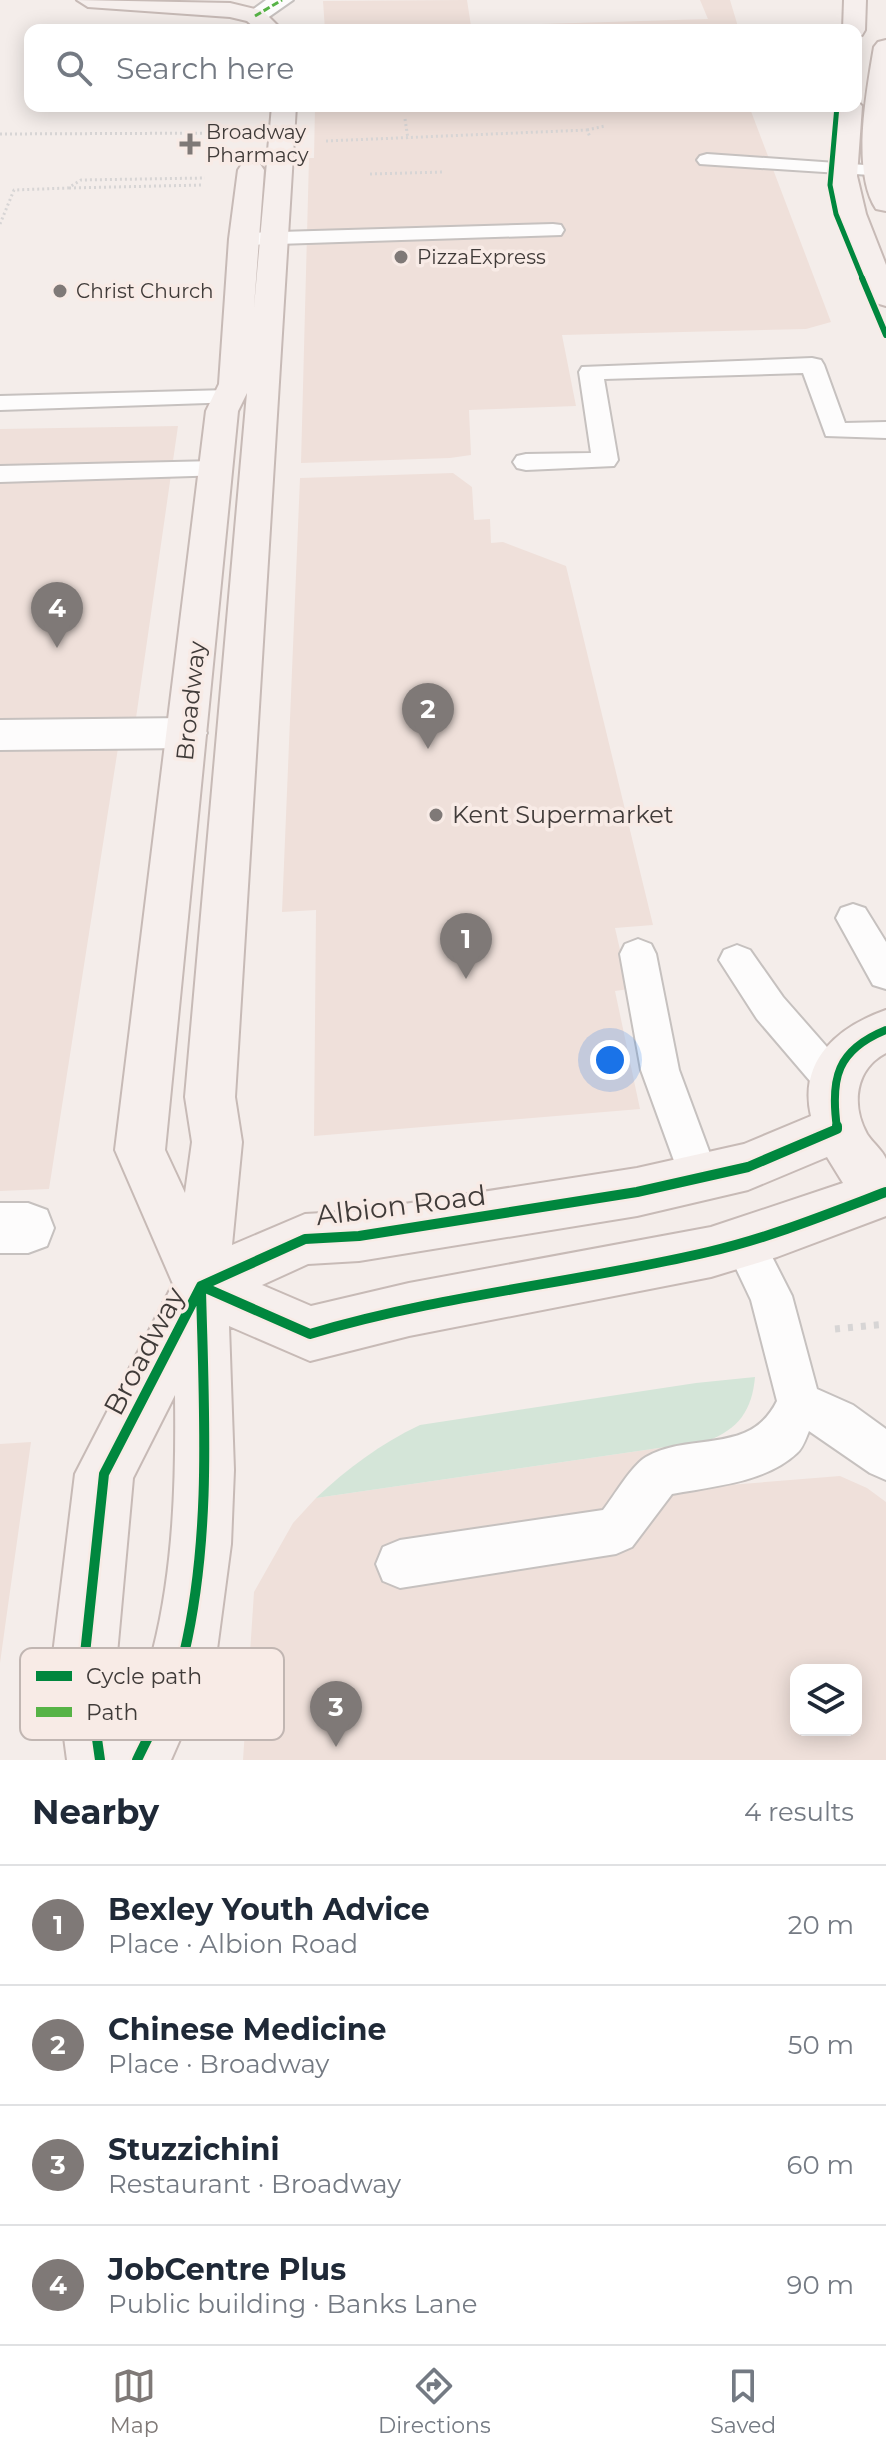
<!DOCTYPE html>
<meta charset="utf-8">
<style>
body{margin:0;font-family:Montserrat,sans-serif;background:#f2f2f3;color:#1f2937}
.controls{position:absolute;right:24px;bottom:24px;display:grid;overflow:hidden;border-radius:16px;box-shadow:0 4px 20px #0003}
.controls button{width:72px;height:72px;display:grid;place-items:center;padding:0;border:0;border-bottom:2px solid #e0e1e3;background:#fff;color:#1f2937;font:40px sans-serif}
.you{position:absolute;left:610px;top:1060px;width:28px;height:28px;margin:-20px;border:6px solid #fff;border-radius:50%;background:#1a73e8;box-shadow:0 0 0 12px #1a73e833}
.badge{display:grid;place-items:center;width:52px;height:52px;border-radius:50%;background:#7f7977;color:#fff;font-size:26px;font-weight:700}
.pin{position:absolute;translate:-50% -66px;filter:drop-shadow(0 2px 4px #0008)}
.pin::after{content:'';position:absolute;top:42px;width:28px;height:24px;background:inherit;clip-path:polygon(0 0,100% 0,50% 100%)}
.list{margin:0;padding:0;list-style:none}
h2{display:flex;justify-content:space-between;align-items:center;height:104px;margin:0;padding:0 32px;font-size:34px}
h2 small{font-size:26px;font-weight:400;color:#747a83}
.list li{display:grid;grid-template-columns:52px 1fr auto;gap:24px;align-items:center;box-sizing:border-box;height:120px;padding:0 32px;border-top:2px solid #e0e1e3}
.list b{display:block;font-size:30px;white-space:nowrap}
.list p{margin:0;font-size:26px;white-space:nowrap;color:#747a83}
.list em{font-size:26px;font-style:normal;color:#747a83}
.icon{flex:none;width:44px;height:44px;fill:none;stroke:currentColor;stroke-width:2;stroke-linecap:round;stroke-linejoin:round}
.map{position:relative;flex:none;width:886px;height:1760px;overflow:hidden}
.search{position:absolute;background:#fff;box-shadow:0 4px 20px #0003;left:24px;right:24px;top:24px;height:88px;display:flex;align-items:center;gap:20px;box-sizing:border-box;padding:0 28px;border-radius:16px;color:#747a83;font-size:30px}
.sheet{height:584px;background:#fff}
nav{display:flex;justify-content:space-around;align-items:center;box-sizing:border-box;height:112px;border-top:2px solid #e0e1e3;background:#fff;font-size:22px;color:#747a83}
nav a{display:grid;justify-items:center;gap:4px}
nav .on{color:#7f7977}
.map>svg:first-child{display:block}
.built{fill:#efe0da;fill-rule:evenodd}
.green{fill:#d4e5d8}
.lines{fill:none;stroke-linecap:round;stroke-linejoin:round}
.service-casing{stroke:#c6c1bf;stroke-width:4}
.pedestrian-casing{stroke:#c6c1bf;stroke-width:4}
.minor-casing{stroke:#c6c1bf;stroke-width:4}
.primary-casing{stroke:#c7bab6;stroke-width:4}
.path-far1{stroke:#d7d5d5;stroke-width:3;stroke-dasharray:2 3;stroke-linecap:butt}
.path{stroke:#d7d5d5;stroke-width:7;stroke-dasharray:5 8;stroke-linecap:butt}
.service{fill:#fdfcfc;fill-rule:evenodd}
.pedestrian{fill:#fdfcfc;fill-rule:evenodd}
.minor{fill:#fdfcfc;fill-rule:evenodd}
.primary{fill:#f6efed;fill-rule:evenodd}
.quiet{stroke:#57b346;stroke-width:3;stroke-dasharray:7 3;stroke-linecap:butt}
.cycleway-far3-casing{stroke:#f8ebe6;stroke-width:8}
.cycleway-far2-casing{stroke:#f8ebe6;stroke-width:10}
.cycleway-far1-casing{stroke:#f8ebe6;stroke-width:13}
.cycleway-casing{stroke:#f8ebe6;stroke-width:15}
.cycleway-far3{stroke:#00873e;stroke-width:5}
.cycleway-far2{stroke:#00873e;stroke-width:6}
.cycleway-far1{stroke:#00873e;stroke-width:8}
.cycleway{stroke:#00873e;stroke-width:10}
.poi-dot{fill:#7f7977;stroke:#f8ebe6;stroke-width:3}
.labels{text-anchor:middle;stroke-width:7;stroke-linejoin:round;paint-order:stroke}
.far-poi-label{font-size:20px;fill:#403b39;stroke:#f8ebe6;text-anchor:start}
.street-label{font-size:24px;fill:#403b39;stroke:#f8ebe6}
.poi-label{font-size:24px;fill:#403b39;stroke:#f8ebe6;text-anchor:start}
.near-street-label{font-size:28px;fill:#403b39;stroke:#f8ebe6}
.key{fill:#f8ebe6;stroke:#c1b6b2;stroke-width:2}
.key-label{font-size:22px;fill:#403b39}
</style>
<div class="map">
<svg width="886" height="1760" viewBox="0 0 886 1760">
<rect width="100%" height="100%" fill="#f4edea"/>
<path class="built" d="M 467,0 L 471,26 L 708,19 L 700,0 L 730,0 L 739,30 L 325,30 L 323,1 Z
M 315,106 L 749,106 L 831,322 L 806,329 L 562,335 L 576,406 L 469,410 L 471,455 L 450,458 L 301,463 L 309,158 L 314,158 Z
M 178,426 L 135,725 L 0,726 L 0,429 Z
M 453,473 L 472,487 L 474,520 L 490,519 L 491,543 L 503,542 L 566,566 L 653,925 L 615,928 L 629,989 L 615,991 L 640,1109 L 314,1136 L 316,910 L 282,912 L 300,478 Z
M 118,748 L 49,1189 L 0,1191 L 0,750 Z
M 707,1441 L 716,1486 L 840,1476 L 867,1488 L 886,1502 L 886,1760 L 243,1760 L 254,1592 L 293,1523 L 316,1498 ZM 796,1670 L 856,1670 L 856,1730 L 796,1730 Z
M 31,1442 L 5,1627 L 0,1663 L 0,1444 Z"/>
<path class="green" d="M 755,1377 C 752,1410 739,1429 707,1441 L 316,1498 C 348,1468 380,1444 420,1425 L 696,1383 Z"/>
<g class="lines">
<g class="service-casing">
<path id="service" d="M 707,154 L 879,166 L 886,168 L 886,176 L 700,164 L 697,160 L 700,156 Z
M 553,224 L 561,225 L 564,230 L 561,235 L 243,245 L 232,239 L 243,233 Z
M 812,358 L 821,360 L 824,365 L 845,423 L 886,422 L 886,438 L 826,436 L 803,373 L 604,379 L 618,460 L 614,466 L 526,470 L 517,468 L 513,462 L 517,456 L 526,454 L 591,453 L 579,372 L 582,367 Z
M 228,390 L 237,392 L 240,397 L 237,402 L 0,410 L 0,396 Z
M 216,461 L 225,463 L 229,469 L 225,475 L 0,482 L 0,466 Z
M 853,904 L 865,908 L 886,942 L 886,989 L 873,985 L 836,918 L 841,908 Z
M 638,939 L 651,944 L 656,954 L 679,1070 L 719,1178 L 713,1191 L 699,1196 L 685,1191 L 641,1070 L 620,954 L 625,944 Z
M 737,945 L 750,950 L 783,997 L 848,1071 L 854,1083 L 848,1095 L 835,1100 L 822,1095 L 757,1019 L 719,960 L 724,950 Z
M 744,1224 L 758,1229 L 792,1296 L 817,1389 L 853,1405 L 886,1429 L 886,1480 L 870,1473 L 809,1431 C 806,1438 803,1448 797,1453 C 765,1483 713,1486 672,1494 L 632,1547 L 616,1554 L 400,1588 L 383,1581 L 376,1564 L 383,1547 L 400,1540 L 603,1510 C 614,1496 632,1465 646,1457 C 691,1431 750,1456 777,1401 L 751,1300 L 724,1243 L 730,1229 Z"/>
</g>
<g class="pedestrian-casing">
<path id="pedestrian" d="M 266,0 L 293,0 L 263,21 L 247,21 L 244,16 Z"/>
</g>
<g class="minor-casing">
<path id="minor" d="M 187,718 L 201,723 L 207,733 L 201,743 L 187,748 L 0,750 L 0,720 Z
M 0,1203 L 28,1203 L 47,1210 L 54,1228 L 47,1246 L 28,1253 L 0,1253 Z"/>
</g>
<g class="primary-casing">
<path id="primary" d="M 77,0 L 230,3 L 263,11 L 282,30 L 257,30 L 247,21 L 230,17 L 88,7 Z
M 844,0 L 866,0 L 865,30 L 862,35 L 856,36 L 856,30 L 843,30 Z
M 886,40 L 886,211 L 876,209 C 851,171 867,89 874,47 L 878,42 Z
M 856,100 L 862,106 L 857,176 L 866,214 L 886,265 L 886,306 L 876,303 L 871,297 C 855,258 832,217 831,174 C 830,151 835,128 838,106 L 856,106 Z
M 272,106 L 296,106 L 235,1097 L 242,1142 L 232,1245 L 305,1214 L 359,1211 L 637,1168 L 744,1144 L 811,1116 C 798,1060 838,1027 886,1010 L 886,1053 C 855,1069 851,1105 867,1134 C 872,1142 883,1151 886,1159 C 886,1175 886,1200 886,1216 L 777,1257 L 711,1277 L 409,1336 L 310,1361 L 229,1326 L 234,1470 L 231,1544 L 216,1657 L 171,1760 L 67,1760 L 53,1654 L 75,1474 L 173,1284 L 115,1150 L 206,411 L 219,384 L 229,239 L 238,170 L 242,164 L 260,164 L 264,170 L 254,307 ZM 247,393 L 185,1097 L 192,1142 L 185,1193 L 165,1150 L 238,411 ZM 827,1157 L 843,1183 L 711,1227 L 409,1283 L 311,1306 L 262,1285 L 308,1264 L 359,1261 L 637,1216 L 748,1190 ZM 175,1395 C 176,1480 174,1567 153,1650 C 148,1671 135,1692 125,1712 L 117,1654 L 133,1478 Z"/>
</g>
<path class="path-far1" d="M 405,119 L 408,139
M 587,130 L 605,126
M 0,134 L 239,133
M 326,141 L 587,130 L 590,137
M 370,174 L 444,172
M 69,188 L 203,185
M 0,224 L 14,190 L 68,188 L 81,180 L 205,178"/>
<path class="path" d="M 835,1329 L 886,1324"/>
<use href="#service" class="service"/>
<use href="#pedestrian" class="pedestrian"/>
<use href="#minor" class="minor"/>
<use href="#primary" class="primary"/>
<path class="quiet" d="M 255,16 L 282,0"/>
<g class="cycleway-far3-casing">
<path id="cycleway-far3" d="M 837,106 L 830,185 L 836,214 L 863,280"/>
</g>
<g class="cycleway-far2-casing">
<path id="cycleway-far2" d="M 862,278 L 886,335"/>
</g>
<g class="cycleway-far1-casing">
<path id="cycleway-far1" d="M 837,1128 C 830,1078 837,1050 886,1030"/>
</g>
<g class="cycleway-casing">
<path id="cycleway" d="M 201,1286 L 305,1239 L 359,1236 L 637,1192 L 748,1167 L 837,1129 L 837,1126
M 201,1286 L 310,1334 C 440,1295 576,1283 708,1252 C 769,1238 828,1214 886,1192
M 100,1760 L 85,1654 L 104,1474 L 201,1286
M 137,1760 C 151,1730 177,1685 184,1654 C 212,1535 204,1411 201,1290"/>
</g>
<use href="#cycleway-far3" class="cycleway-far3"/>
<use href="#cycleway-far2" class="cycleway-far2"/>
<use href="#cycleway-far1" class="cycleway-far1"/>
<use href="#cycleway" class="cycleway"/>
</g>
<g class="poi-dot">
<path d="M186 132h8v8h8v8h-8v8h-8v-8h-8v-8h8z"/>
<circle cx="401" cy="257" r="8"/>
<circle cx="60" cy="291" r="8"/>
<circle cx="436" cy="815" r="8"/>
</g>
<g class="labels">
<g class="far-poi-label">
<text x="206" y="139">Broadway<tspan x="206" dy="23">Pharmacy</tspan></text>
<text x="417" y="264">PizzaExpress</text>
<text x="76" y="298">Christ Church</text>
</g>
<g class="street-label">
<text transform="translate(191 701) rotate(-84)" y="8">Broadway</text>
</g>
<g class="poi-label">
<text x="452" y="823">Kent Supermarket</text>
</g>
<g class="near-street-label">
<text transform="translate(401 1205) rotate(-7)" y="10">Albion Road</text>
<text transform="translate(144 1351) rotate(-62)" y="10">Broadway</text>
</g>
</g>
<rect x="20" y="1648" width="264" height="92" rx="12" class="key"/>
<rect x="36" y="1671" width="36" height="10" fill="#00873e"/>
<rect x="36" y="1707" width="36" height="10" fill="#57b346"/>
<g class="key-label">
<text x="86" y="1684">Cycle path</text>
<text x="86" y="1720">Path</text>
</g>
</svg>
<div class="controls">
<button><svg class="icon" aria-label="layers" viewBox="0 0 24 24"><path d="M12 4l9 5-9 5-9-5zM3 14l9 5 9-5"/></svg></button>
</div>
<div class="you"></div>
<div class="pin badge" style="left:466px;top:979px">1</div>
<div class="pin badge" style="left:428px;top:749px">2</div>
<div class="pin badge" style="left:336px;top:1747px">3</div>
<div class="pin badge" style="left:57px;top:648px">4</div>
<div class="search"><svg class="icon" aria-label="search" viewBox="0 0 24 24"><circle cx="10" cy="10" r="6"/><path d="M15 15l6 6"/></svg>Search here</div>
</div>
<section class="sheet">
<h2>Nearby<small>4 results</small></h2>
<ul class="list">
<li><span class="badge">1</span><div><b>Bexley Youth Advice</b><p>Place · Albion Road</p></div><em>20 m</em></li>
<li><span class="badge">2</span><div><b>Chinese Medicine</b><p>Place · Broadway</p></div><em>50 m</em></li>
<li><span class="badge">3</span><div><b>Stuzzichini</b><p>Restaurant · Broadway</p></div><em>60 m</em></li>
<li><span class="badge">4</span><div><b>JobCentre Plus</b><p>Public building · Banks Lane</p></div><em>90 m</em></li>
</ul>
</section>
<nav>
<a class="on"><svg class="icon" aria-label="map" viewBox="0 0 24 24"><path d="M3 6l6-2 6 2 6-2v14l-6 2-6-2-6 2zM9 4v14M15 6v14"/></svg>Map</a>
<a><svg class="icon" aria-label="directions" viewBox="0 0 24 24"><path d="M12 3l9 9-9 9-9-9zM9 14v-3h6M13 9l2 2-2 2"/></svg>Directions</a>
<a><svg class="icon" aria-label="saved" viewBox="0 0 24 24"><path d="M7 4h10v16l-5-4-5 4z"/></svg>Saved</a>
</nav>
